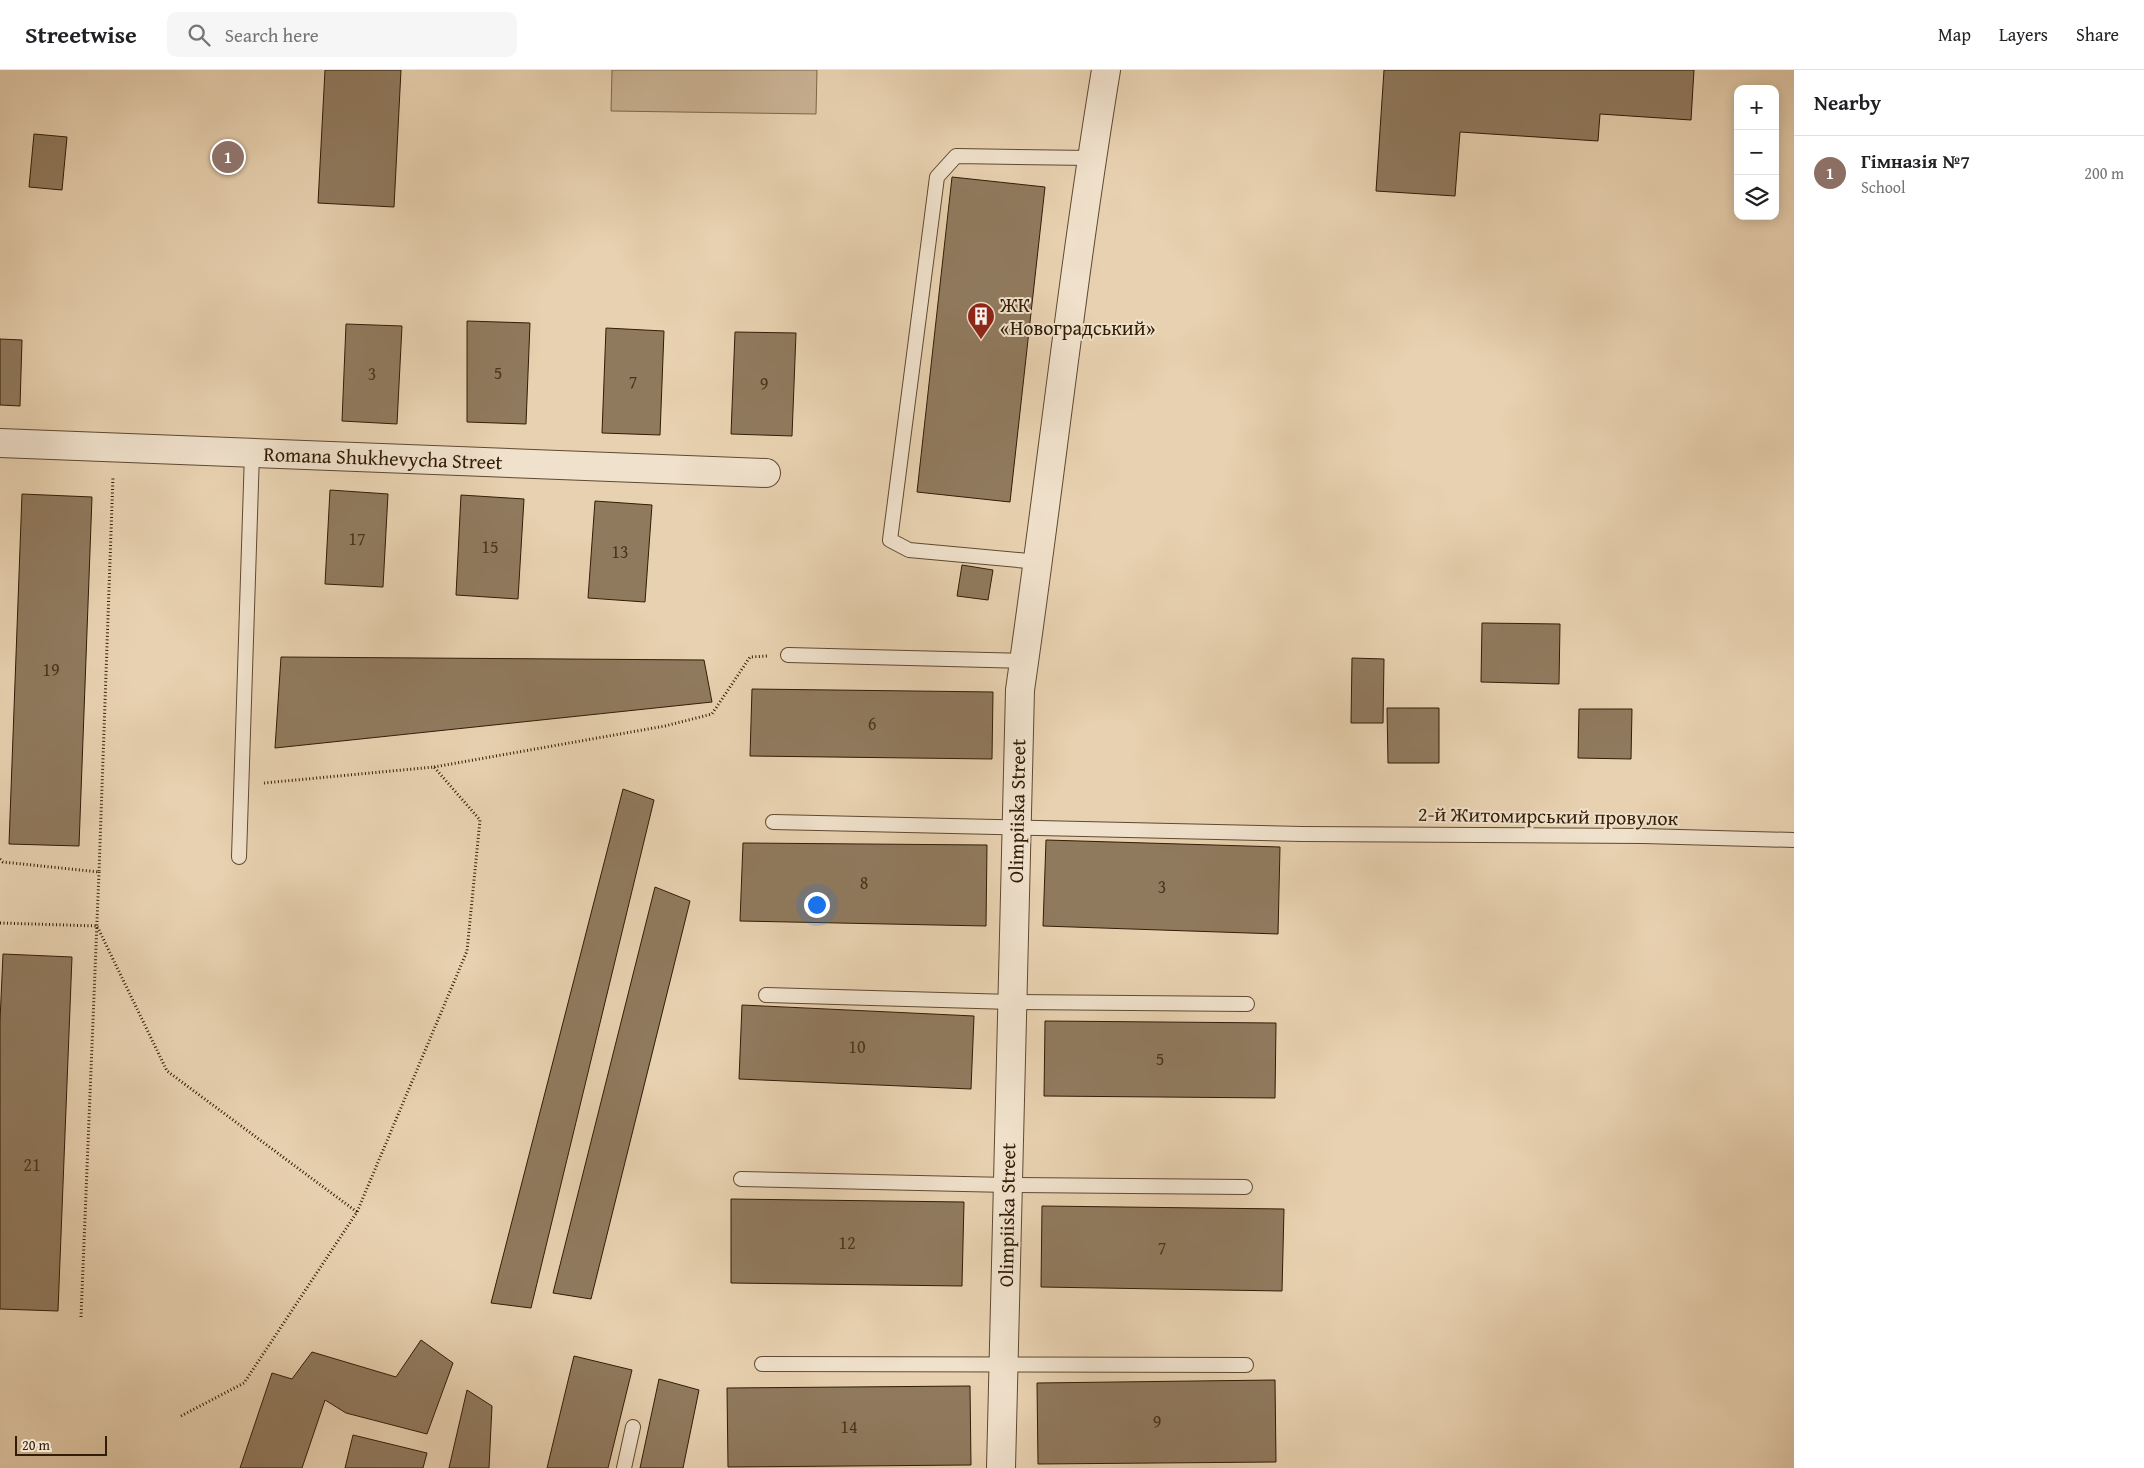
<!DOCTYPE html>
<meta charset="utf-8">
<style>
body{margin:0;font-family:"Gentium Book Plus",serif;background:#f6f6f6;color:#202124}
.controls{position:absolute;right:15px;top:15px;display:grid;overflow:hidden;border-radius:10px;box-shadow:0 2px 12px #0003}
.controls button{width:45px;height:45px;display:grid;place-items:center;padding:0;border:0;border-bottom:1px solid #e0e0e0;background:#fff;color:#202124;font:25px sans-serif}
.scale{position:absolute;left:15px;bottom:12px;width:92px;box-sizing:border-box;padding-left:5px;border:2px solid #311c05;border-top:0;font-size:14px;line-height:18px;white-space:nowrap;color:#311c05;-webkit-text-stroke:4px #f0e1cc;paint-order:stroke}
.you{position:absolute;left:816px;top:834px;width:18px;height:18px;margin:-12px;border:4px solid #fff;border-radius:50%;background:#1a73e8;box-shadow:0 0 0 8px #1a73e833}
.badge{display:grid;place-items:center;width:32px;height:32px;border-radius:50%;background:#ea580c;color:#fff;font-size:16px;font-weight:700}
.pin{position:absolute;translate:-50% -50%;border:2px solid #fff;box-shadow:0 1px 5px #0006}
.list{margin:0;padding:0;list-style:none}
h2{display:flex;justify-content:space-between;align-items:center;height:65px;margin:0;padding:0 20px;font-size:21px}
h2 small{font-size:16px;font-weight:400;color:#757577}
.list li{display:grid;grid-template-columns:32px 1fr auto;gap:15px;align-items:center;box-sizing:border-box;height:75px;padding:0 20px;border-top:1px solid #e0e0e0}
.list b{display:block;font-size:19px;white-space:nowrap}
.list p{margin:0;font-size:16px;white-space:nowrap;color:#757577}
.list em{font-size:16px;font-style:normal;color:#757577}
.icon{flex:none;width:28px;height:28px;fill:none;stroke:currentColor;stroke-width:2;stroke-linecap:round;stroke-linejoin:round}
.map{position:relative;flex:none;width:1794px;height:1398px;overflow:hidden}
header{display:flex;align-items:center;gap:30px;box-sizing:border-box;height:70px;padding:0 25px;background:#fff;border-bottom:1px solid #e0e0e0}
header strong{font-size:24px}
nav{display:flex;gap:28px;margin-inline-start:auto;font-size:18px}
.search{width:350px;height:45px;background:#f6f6f6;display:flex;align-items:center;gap:12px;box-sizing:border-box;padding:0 18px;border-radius:10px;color:#757577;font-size:19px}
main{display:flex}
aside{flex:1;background:#fff}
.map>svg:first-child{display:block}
.green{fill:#c9b293;stroke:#7d674c}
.building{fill:#907a5e;stroke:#311c05}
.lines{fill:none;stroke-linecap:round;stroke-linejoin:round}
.lane-casing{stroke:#5f4930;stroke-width:16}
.street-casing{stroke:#5f4930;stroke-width:30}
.path{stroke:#311c05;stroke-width:3;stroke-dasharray:1 2.5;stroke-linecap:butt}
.lane{stroke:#f0e1cc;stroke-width:14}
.street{stroke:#f0e1cc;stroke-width:28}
.labels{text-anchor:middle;stroke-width:4;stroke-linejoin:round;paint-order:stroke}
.number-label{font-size:18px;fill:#49341b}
.poi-label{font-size:20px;fill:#311c05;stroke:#f0e1cc;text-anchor:start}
.street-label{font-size:20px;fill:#311c05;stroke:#f0e1cc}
</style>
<header>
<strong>Streetwise</strong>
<div class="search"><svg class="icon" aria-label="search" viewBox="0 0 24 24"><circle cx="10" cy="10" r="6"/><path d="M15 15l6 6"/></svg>Search here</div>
<nav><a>Map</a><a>Layers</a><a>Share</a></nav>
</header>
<main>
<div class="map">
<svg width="1794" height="1398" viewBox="0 0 1794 1398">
<rect width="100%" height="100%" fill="#e8d1b0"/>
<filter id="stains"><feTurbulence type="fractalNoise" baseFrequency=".004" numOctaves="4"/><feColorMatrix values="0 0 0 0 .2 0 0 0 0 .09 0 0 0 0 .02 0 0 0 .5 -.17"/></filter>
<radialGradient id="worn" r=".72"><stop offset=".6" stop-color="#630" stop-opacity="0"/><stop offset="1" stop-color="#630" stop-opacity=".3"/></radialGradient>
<path class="green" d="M 612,0 L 817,0 L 816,44 L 611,41 Z"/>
<path class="building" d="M 325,0 L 401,0 L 394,137 L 318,133 Z
M 1384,0 L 1694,0 L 1691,50 L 1600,44 L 1598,71 L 1460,62 L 1455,126 L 1376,121 Z
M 34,64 L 67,67 L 62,120 L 29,117 Z
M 952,107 L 1045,117 L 1010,432 L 917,422 Z
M 467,251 L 530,253 L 526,354 L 467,352 Z
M 346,254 L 402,256 L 397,354 L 342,351 Z
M 606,258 L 664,261 L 660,365 L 602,363 Z
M 735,262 L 796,263 L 792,366 L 731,364 Z
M 0,269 L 22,270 L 20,336 L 0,335 Z
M 330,420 L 388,424 L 383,517 L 325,514 Z
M 22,424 L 92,427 L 79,776 L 9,774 Z
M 461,425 L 524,429 L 518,529 L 456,525 Z
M 595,431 L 652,435 L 645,532 L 588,528 Z
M 962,495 L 993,500 L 988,530 L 957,526 Z
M 1482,553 L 1560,554 L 1559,614 L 1481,612 Z
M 281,587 L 704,590 L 712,632 L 275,678 Z
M 1352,588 L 1384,589 L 1383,653 L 1351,653 Z
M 752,619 L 993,622 L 992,689 L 750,686 Z
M 1387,638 L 1439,638 L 1439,693 L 1388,693 Z
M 1579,639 L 1632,639 L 1631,689 L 1578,688 Z
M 623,719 L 654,730 L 531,1238 L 491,1233 Z
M 1046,770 L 1280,777 L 1278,864 L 1043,856 Z
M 743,773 L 987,775 L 986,856 L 740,851 Z
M 655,817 L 690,831 L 591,1229 L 553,1223 Z
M 3,884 L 72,887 L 58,1241 L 0,1239 L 0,951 Z
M 742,935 L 974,946 L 971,1019 L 739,1009 Z
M 1045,951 L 1276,953 L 1275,1028 L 1044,1026 Z
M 731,1129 L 964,1132 L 962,1216 L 731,1213 Z
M 1042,1136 L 1284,1139 L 1282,1221 L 1041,1217 Z
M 421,1270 L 453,1293 L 427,1364 L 346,1343 L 325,1330 L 302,1398 L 240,1398 L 272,1303 L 292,1309 L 312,1282 L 396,1307 Z
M 574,1286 L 632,1300 L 608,1398 L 547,1398 Z
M 659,1309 L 699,1320 L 683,1398 L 640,1398 Z
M 1275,1310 L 1276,1392 L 1038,1394 L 1037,1313 Z
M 970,1316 L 971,1395 L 728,1397 L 727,1318 Z
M 467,1320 L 492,1336 L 489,1398 L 449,1398 Z
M 353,1365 L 427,1383 L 423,1398 L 345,1398 Z"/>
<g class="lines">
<g class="lane-casing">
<path id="lane" d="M 1039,492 L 909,480 L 890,470 L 937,107 L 956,86 L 1091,88
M 788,585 L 1024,591
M 773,752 L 1302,764 L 1643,766 L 1794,770
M 239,787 L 252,383
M 766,925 L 1012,932 L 1247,934
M 741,1109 L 1008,1115 L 1245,1117
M 762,1294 L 1246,1295
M 624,1398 L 633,1357"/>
</g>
<g class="street-casing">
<path id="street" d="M 0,373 L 766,403
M 1001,1398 L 1020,620 C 1050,413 1072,206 1106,0"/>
</g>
<path class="path" d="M 434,697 L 665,656 L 712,644 L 750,587 L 767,586
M 0,789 L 3,792 L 99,802 L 113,406
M 0,853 L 97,856 L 167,1001 L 357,1142
M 81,1247 L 99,802
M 181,1346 L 244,1313 L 357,1142 L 467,881 L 480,750 L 434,697 L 264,713"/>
<use href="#lane" class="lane"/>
<use href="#street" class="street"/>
</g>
<defs>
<g id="building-pin" transform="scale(1.4375)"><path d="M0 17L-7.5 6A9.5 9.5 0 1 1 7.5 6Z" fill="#8f2418" stroke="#f0e1cc"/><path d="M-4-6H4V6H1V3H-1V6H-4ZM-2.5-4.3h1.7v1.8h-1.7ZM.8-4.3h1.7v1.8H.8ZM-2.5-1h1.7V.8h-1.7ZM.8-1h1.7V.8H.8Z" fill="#fff"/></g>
</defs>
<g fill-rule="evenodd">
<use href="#building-pin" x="981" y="246"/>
</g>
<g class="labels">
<g class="number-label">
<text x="498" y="309">5</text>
<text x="372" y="310">3</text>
<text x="633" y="318">7</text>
<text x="764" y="320">9</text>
<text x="357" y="475">17</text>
<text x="490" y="483">15</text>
<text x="620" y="488">13</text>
<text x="51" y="606">19</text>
<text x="872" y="660">6</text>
<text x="864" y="819">8</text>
<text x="1162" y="823">3</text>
<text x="857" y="983">10</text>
<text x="1160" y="995">5</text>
<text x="32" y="1101">21</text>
<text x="847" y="1179">12</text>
<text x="1162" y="1184">7</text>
<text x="1157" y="1358">9</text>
<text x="849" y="1363">14</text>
</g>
<g class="poi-label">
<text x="1000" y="242">ЖК<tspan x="1000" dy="23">«Новоградський»</tspan></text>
</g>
<g class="street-label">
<text transform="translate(383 388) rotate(2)" y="7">Romana Shukhevycha Street</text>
<text transform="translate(1017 741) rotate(-89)" y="7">Olimpiiska Street</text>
<text transform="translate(1548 746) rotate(1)" y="7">2-й Житомирський провулок</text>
<text transform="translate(1007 1145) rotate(-89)" y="7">Olimpiiska Street</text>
</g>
</g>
<rect width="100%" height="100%" filter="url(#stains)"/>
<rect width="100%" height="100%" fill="url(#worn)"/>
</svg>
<div class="controls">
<button>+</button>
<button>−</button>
<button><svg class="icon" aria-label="layers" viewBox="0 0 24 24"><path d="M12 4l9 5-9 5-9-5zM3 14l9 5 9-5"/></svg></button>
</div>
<div class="scale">20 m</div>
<div class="you"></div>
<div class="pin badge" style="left:228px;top:87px;background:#8d6e63">1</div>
</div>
<aside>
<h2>Nearby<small></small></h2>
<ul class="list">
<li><span class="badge" style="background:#8d6e63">1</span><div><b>Гімназія №7</b><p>School</p></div><em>200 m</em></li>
</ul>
</aside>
</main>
